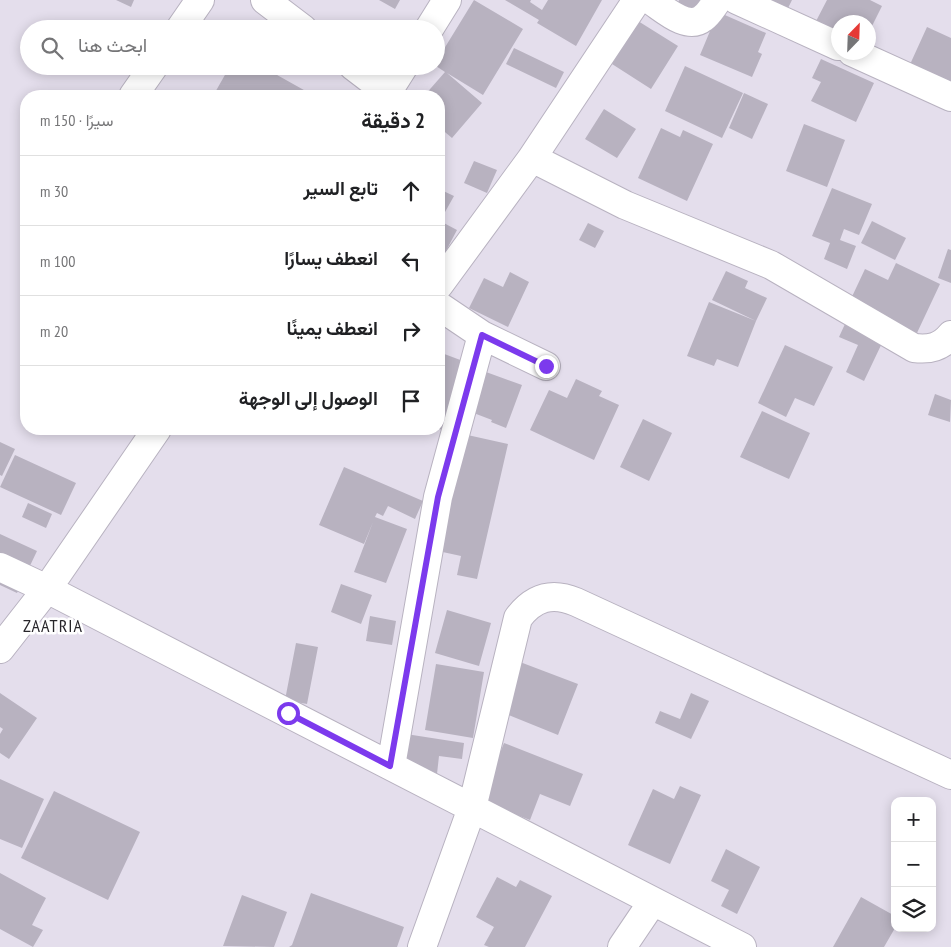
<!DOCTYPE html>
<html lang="ar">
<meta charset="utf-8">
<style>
body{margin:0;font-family:"PT Sans Narrow",Vazirmatn,sans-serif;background:#f2f2f2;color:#202124;direction:rtl}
.controls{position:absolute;right:15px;bottom:15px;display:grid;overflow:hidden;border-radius:10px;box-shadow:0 2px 12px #0003}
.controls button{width:45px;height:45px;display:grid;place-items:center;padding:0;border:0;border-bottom:1px solid #e0e0e0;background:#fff;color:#202124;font:25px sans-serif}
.compass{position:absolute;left:831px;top:15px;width:45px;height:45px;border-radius:50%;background:#fff;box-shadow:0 2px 12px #0003;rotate:23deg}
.stop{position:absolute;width:15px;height:15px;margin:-11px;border:4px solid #7c3aed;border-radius:50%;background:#fff}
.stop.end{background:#7c3aed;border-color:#fff;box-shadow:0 1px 5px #0008}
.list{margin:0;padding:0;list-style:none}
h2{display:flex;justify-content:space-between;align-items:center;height:65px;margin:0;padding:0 20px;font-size:21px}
h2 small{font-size:16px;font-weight:400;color:#757577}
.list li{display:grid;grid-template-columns:32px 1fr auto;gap:15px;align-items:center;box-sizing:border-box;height:70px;padding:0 20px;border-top:1px solid #e0e0e0}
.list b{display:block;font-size:19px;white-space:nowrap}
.list em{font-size:16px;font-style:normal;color:#757577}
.icon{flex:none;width:28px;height:28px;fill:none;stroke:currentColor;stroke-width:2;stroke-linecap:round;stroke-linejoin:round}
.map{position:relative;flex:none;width:951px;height:947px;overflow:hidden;direction:ltr}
.search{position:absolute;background:#fff;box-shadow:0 2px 12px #0003;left:20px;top:20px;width:425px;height:55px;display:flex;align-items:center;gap:12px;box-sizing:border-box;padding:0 18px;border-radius:28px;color:#757577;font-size:19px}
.panel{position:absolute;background:#fff;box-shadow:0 2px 12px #0003;left:20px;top:90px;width:425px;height:345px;border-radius:20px;direction:rtl}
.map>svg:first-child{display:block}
.building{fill:#b8b2c0}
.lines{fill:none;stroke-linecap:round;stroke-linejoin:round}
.minor-casing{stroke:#b8b2c0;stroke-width:30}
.minor{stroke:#fff;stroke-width:28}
.route{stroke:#7c3aed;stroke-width:6}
.labels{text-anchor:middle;stroke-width:5;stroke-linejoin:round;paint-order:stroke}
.quarter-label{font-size:18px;letter-spacing:1px;fill:#27252a;stroke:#fff}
</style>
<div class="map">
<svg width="951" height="947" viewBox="0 0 951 947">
<rect width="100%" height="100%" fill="#e4deec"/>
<path class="building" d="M 116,0 L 134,0 L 131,7 Z
M 379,0 L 400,0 L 395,9 Z
M 474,0 L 523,29 L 483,95 L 447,73 L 482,103 L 452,138 L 439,127 L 439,96 L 424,96 L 445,72 L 436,66 L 436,62 Z
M 505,0 L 531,0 L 530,2 L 542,10 L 548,0 L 602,0 L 576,46 L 537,23 L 539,20 Z
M 679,0 L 700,0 L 694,10 L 678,3 Z
M 761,0 L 792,0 L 786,12 Z
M 827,0 L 870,0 L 882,6 L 868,34 L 868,22 L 838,22 L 838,36 L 814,25 Z
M 718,12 L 766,33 L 758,52 L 762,54 L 752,77 L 700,55 Z
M 638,21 L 678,46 L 651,89 L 612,64 Z
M 927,27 L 951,38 L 951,92 L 907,71 Z
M 514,48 L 564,72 L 556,88 L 506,64 Z
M 821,59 L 874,83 L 856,122 L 811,101 L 821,82 L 812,78 Z
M 230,66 L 261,66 L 311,94 L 310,96 L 213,96 Z
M 685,66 L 743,93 L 722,138 L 665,111 Z
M 744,93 L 768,104 L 752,139 L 729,128 Z
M 604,109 L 636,129 L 617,158 L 585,139 Z
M 804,124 L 845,140 L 827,187 L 786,171 Z
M 661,128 L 680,137 L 683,130 L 713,144 L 687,201 L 638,178 Z
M 474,161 L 497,170 L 487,193 L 464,183 Z
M 832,188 L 872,204 L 859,235 L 844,229 L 840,240 L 856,246 L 847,269 L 824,259 L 830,243 L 812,236 Z
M 439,189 L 454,196 L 440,221 L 457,230 L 439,264 Z
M 872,221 L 906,238 L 895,260 L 861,243 Z
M 588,223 L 604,231 L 595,248 L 579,240 Z
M 948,249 L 951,250 L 951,283 L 938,278 Z
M 896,263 L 940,284 L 916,335 L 849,303 L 865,269 L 888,280 Z
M 726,271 L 748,281 L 745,288 L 767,298 L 756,321 L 712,300 Z
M 510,272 L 529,282 L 508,327 L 469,308 L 484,278 L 503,287 Z
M 709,302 L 756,321 L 738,367 L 717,359 L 714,366 L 687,356 Z
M 845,324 L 883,341 L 864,381 L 846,372 L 858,345 L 839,337 Z
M 785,345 L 833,367 L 814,406 L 795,398 L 786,417 L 758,403 Z
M 439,352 L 471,364 L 446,431 L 439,429 Z
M 486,372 L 522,385 L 506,428 L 491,422 L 492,420 L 471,412 Z
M 576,379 L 602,391 L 599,396 L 619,405 L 594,460 L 530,430 L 549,390 L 567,398 Z
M 935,394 L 951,400 L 950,422 L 928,415 Z
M 762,411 L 810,433 L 789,479 L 740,457 Z
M 643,419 L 672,433 L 649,481 L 620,467 Z
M 463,434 L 508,444 L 477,579 L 457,575 L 461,556 L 438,551 Z
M 0,442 L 15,449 L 2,476 L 0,475 Z
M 15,455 L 76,483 L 61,515 L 0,487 Z
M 344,467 L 423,501 L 415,519 L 388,506 L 383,516 L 377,513 L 375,517 L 407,529 L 386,583 L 354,572 L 373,522 L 364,544 L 319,525 Z
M 28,503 L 52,514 L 46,528 L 22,517 Z
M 0,534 L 37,551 L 17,593 L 0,585 Z
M 341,584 L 372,595 L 361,624 L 331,612 Z
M 447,610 L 491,623 L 479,666 L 435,653 Z
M 370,616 L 396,621 L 392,645 L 366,641 Z
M 296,643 L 318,647 L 307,704 L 285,700 Z
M 520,662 L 578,684 L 558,735 L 501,712 Z
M 436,664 L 484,672 L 473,738 L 425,730 Z
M 0,693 L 37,718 L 9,759 L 0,753 L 0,734 L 3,729 L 0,727 Z
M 691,693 L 709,701 L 691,739 L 655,723 L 660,711 L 680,719 Z
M 406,734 L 464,743 L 462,759 L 439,756 L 436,783 L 403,768 Z
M 504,743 L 583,774 L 570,806 L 540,794 L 530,820 L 481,801 Z
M 0,779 L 44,799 L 22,848 L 0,839 Z
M 680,786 L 701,795 L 670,864 L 628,845 L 653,789 L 674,799 Z
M 54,791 L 140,832 L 108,900 L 21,858 Z
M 726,849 L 760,867 L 737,914 L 721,906 L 729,890 L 711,881 Z
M 0,873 L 46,898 L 32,925 L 43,930 L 33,947 L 0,929 Z
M 497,877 L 516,887 L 520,880 L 552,896 L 525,947 L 489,947 L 484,945 L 494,927 L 476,917 Z
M 311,893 L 404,927 L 397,947 L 289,947 L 292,945 Z
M 242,895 L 287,912 L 274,947 L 223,946 Z
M 861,897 L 895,916 L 895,928 L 884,947 L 833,947 Z"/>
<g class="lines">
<g class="minor-casing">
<path id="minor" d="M 265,0 L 303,29
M 650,0 C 664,9 687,31 703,18 C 709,14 713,6 718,0
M 737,0 L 838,46
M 180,29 L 200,0
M 429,29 L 447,0
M 852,52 L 951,97
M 353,66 L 387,92
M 133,96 L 154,66
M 385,96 L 404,66
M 532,158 L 625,205 L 771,265 L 914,348 C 930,350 941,347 951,335
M 439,285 L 532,158 L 637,0
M 439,306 L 482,335 L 546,366
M 0,567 L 47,589 L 742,947
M 0,649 L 47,589 L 157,429
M 391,766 L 438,497 L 482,335
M 422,947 L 472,808 L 518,618 C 534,597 552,592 576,602 L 951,775
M 622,947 L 653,901"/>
</g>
<use href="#minor" class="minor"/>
</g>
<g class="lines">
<path class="route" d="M 288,713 L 390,766 L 438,497 L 482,335 L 546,366"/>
</g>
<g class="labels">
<g class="quarter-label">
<text x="53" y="632">ZAATRIA</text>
</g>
</g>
</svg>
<div class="controls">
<button>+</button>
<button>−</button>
<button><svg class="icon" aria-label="layers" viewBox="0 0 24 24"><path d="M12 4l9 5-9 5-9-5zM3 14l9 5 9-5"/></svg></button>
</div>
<svg class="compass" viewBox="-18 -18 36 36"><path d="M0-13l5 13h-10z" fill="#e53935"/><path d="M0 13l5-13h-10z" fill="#757577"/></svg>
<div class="stop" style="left:288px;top:713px"></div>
<div class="stop end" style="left:546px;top:366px"></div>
<div class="search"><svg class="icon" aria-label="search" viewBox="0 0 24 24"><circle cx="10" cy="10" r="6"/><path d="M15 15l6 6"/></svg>ابحث هنا</div>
<section class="panel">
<h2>2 دقيقة<small>سيرًا · 150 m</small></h2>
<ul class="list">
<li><svg class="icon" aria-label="ahead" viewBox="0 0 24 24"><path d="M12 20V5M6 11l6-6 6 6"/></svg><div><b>تابع السير</b></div><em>30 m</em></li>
<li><svg class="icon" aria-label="left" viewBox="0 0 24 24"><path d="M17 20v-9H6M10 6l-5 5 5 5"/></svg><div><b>انعطف يسارًا</b></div><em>100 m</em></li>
<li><svg class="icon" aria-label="right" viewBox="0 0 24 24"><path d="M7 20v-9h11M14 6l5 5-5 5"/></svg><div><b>انعطف يمينًا</b></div><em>20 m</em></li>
<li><svg class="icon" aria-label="arrive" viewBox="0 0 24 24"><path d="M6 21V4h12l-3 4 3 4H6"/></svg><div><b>الوصول إلى الوجهة</b></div></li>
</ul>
</section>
</div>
